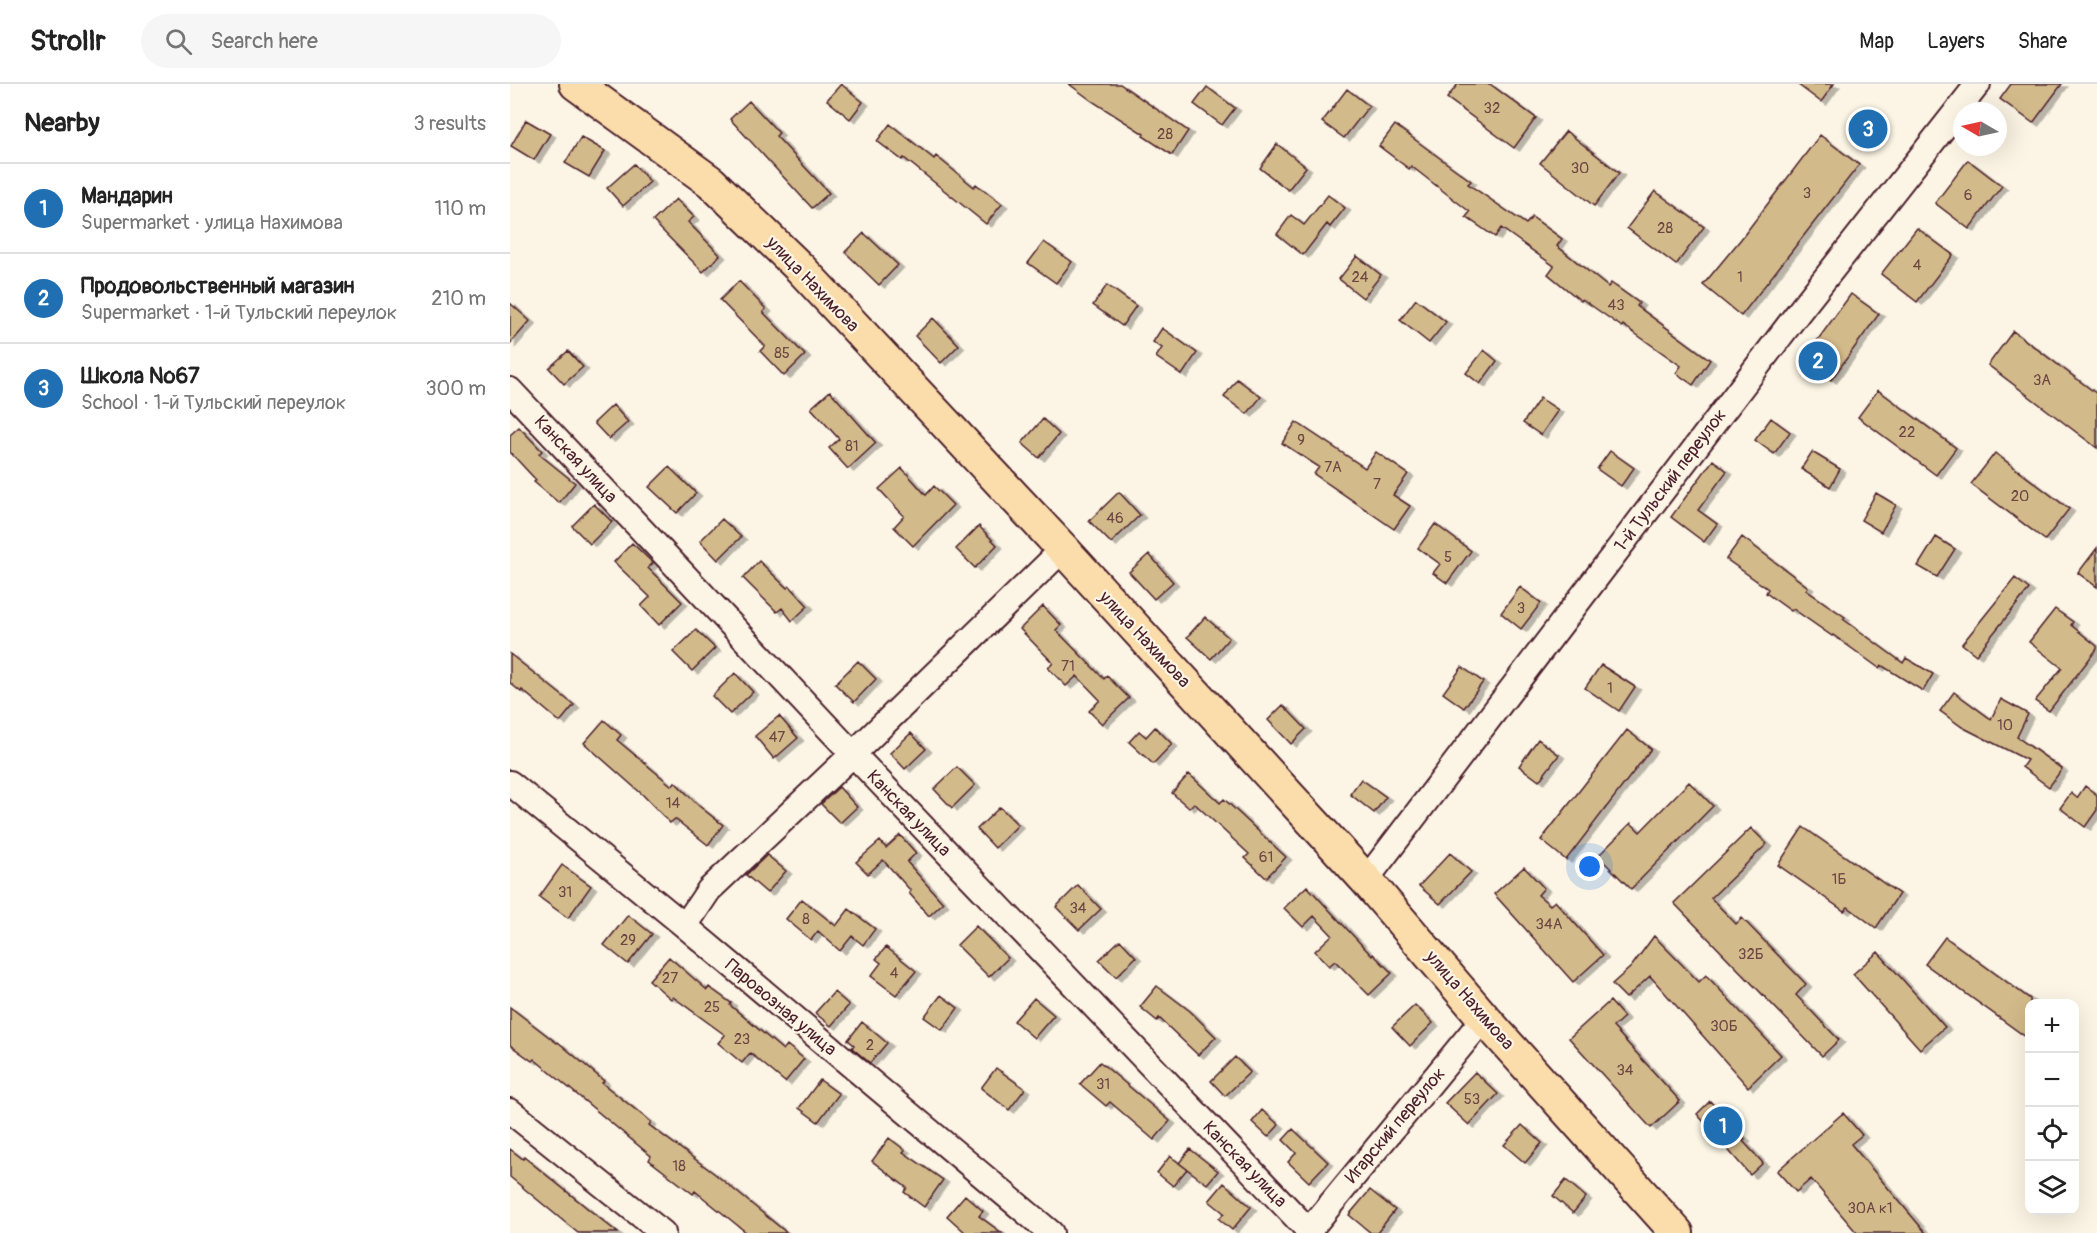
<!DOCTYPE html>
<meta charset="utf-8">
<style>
body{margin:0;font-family:Pangolin,sans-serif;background:#f6f6f6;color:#222}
.controls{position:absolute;right:18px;bottom:18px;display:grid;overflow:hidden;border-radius:12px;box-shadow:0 6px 24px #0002}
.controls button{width:54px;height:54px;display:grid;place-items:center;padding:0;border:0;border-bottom:2px solid #e0e0e0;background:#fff;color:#222;font:30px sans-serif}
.compass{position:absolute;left:1443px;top:18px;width:54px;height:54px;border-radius:50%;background:#fff;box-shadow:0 6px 24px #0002;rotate:279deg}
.you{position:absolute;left:1080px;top:783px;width:21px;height:21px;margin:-15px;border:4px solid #fff;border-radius:50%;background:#1a73e8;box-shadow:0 0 0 9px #1a73e833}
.badge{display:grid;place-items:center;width:39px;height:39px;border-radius:50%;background:#1f6fb2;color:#fff;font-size:20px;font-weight:700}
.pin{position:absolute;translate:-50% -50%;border:3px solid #fff;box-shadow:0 2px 6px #0006}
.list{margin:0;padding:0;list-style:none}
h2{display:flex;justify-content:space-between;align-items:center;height:78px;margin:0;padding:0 24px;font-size:26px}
h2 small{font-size:20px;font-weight:400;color:#767676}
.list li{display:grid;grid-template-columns:39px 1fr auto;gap:18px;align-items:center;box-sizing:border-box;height:90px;padding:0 24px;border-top:2px solid #e0e0e0}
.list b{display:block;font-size:22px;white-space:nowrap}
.list p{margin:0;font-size:20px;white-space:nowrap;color:#767676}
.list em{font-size:20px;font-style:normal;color:#767676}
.icon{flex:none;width:33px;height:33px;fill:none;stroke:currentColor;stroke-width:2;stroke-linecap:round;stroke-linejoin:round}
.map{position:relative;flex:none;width:1587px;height:1149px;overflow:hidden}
header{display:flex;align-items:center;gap:36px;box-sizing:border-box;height:84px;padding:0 30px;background:#fff;border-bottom:2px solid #e0e0e0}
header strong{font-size:28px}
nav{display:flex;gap:33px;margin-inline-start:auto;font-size:21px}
.search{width:420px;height:54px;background:#f6f6f6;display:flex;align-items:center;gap:15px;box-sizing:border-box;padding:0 21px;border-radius:33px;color:#767676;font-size:22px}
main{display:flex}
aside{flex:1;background:#fff}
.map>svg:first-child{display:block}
.building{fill:#d3ba8a;stroke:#4a1f2b;stroke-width:1.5;filter:url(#shadow)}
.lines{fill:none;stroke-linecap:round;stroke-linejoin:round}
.minor-casing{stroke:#4a1f2b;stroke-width:28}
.major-casing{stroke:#4a1f2b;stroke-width:36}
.minor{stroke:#fcf5e5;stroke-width:24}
.major{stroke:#fbddab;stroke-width:32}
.labels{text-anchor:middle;stroke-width:4.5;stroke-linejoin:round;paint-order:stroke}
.number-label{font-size:15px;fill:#6c4643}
.street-label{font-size:18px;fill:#4a1f2b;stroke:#fcf5e5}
</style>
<header>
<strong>Strollr</strong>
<div class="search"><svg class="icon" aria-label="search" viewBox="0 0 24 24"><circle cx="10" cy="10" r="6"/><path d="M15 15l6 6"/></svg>Search here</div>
<nav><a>Map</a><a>Layers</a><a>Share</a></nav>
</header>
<main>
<aside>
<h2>Nearby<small>3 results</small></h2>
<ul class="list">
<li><span class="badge">1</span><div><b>Мандарин</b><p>Supermarket · улица Нахимова</p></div><em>110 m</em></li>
<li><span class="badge">2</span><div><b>Продовольственный магазин</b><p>Supermarket · 1-й Тульский переулок</p></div><em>210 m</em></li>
<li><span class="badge">3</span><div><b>Школа №67</b><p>School · 1-й Тульский переулок</p></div><em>300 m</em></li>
</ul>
</aside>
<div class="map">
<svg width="1587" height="1149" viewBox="0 0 1587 1149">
<defs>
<filter id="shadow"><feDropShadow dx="5.5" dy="3" stdDeviation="0" flood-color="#0004"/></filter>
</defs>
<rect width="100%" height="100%" fill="#fcf5e5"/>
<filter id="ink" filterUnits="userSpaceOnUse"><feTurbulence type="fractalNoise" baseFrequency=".0167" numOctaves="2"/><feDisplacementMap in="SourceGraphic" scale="12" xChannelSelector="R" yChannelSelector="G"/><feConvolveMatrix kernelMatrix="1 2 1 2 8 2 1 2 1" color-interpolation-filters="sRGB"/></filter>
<g filter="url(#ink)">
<path class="building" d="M 331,0 L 353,18 L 340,35 L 317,16 Z
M 559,0 L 610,0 L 678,47 L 662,71 L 633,52 L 634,50 L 582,17 Z
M 948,0 L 980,0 L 1026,34 L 1004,64 L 937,14 Z
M 1287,0 L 1324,0 L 1311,18 Z
M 1501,0 L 1552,0 L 1523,39 L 1490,15 Z
M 697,3 L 725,24 L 712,41 L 684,20 Z
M 837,5 L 859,22 L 834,54 L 812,38 Z
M 239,17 L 269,49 L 266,52 L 319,109 L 302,124 L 220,35 Z
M 16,36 L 40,50 L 24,76 L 1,62 Z
M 380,40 L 424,75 L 426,72 L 464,103 L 466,100 L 492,120 L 476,140 L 394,74 L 392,76 L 367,57 Z
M 885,41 L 961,97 L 958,100 L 1016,140 L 1022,133 L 1052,155 L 1047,162 L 1098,203 L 1101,199 L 1129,219 L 1127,222 L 1200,276 L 1183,301 L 1166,289 L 1171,282 L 1113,241 L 1112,243 L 1072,215 L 1071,217 L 1038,190 L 1044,182 L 991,144 L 985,153 L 956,133 L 960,128 L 901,82 L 899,85 L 869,62 Z
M 1056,47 L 1109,89 L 1084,122 L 1030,79 Z
M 1310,51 L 1349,81 L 1231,232 L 1193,201 L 1231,155 Z
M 71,53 L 95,67 L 79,93 L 55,79 Z
M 767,60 L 796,83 L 778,106 L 750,84 Z
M 1458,76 L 1492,102 L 1459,145 L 1425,119 Z
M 124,80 L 140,98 L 113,122 L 97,104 Z
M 1145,107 L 1194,143 L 1166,181 L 1117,144 Z
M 818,111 L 835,124 L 820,143 L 817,140 L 793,171 L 767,150 L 781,131 L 794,141 Z
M 166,115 L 184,133 L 178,138 L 210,171 L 193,188 L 143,137 Z
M 1407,144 L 1443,171 L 1407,218 L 1371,190 Z
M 354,149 L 388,181 L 369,201 L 335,168 Z
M 534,158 L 562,178 L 546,199 L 518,179 Z
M 847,172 L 871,191 L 853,214 L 829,195 Z
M 229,197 L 256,225 L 253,228 L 295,271 L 274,292 L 250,267 L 255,262 L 210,216 Z
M 597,201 L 626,222 L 612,242 L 583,221 Z
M 1341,210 L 1369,230 L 1321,296 L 1293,276 Z
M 906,215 L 936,238 L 919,259 L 890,236 Z
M 0,219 L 20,237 L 0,260 Z
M 423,234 L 449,261 L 431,279 L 405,252 Z
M 652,244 L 687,269 L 672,291 L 646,273 L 652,264 L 643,258 Z
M 1503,247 L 1587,310 L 1587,364 L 1478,281 Z
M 974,266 L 987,277 L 970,300 L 956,289 Z
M 58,267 L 73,283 L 54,300 L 39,284 Z
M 727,295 L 751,313 L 737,330 L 714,313 Z
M 1368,306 L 1446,364 L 1426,391 L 1348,333 Z
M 320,307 L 366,359 L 338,385 L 319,364 L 329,355 L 301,324 Z
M 1030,314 L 1048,326 L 1031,351 L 1013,339 Z
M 103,321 L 118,338 L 99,355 L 84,339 Z
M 1261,334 L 1280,348 L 1264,370 L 1245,356 Z
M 533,335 L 549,350 L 529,374 L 512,359 Z
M 786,338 L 855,384 L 866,368 L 898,390 L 883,411 L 900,422 L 884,445 L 804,390 L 809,383 L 772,359 Z
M 9,343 L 32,367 L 29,370 L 65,399 L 49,419 L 24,398 L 26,396 L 0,368 L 0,351 Z
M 1100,367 L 1124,384 L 1111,402 L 1087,385 Z
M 1302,368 L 1330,385 L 1320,403 L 1291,385 Z
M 1485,369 L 1559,425 L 1535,456 L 1461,400 Z
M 1203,376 L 1217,387 L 1188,426 L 1207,440 L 1194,458 L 1161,433 Z
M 159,383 L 186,409 L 167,429 L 139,403 Z
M 392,384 L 416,411 L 424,402 L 443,421 L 403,462 L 384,443 L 394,432 L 369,405 Z
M 609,408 L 630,431 L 601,459 L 579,437 Z
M 1366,409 L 1386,421 L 1371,448 L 1351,436 Z
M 84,420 L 102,438 L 80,460 L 62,442 Z
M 212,435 L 231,453 L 208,476 L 190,457 Z
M 925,440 L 961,467 L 937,499 L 923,489 L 930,480 L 908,464 Z
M 469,442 L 487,461 L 465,484 L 446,465 Z
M 1232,453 L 1298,503 L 1296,506 L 1335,533 L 1333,535 L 1393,579 L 1396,574 L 1423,590 L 1413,607 L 1371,581 L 1369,584 L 1323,551 L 1322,552 L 1283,525 L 1281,527 L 1256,509 L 1258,505 L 1216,475 Z
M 1426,453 L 1445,465 L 1427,493 L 1408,482 Z
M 122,459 L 143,479 L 138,484 L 172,518 L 149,541 L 131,522 L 140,513 L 104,478 Z
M 1587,464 L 1587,503 L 1568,489 Z
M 639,470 L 663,498 L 644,515 L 619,488 Z
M 249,477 L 277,504 L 280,502 L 298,522 L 282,537 L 272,524 L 267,528 L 233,494 Z
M 1505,494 L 1519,505 L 1466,571 L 1452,560 Z
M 1010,503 L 1031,519 L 1011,545 L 991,529 Z
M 533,522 L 551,541 L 546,546 L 594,595 L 597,592 L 619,614 L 592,640 L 579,627 L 590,616 L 567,592 L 556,602 L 538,584 L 543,579 L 510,545 Z
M 1545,525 L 1563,538 L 1561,541 L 1587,562 L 1587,565 L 1539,627 L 1525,617 L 1552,584 L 1519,558 Z
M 695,533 L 719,554 L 701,575 L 677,553 Z
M 186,546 L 205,564 L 182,587 L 163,568 Z
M 0,570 L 64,621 L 50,638 L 12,606 L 11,608 L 0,599 Z
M 348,577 L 366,595 L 344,618 L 325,600 Z
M 1091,581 L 1125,603 L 1109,627 L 1075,604 Z
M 952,583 L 973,598 L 954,624 L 933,609 Z
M 225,589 L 243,608 L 220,630 L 202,612 Z
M 1444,608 L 1481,635 L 1491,615 L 1518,630 L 1507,653 L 1552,685 L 1539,703 L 1512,683 L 1517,676 L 1452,643 L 1430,627 Z
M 773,621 L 796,645 L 781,660 L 758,636 Z
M 269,632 L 288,654 L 264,675 L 245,652 Z
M 94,636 L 111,651 L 107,656 L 162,702 L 165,698 L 189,722 L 213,741 L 198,761 L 165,735 L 160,739 L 133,711 L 74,659 Z
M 645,643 L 662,660 L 643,680 L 619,658 L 629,647 L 636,653 Z
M 1117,646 L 1141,665 L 1056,776 L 1031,756 Z
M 401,649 L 416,665 L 395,685 L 380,669 Z
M 1028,655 L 1049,671 L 1029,697 L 1009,682 Z
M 447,683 L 465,701 L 442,724 L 424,705 Z
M 679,690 L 710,719 L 714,715 L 776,773 L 756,794 L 735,774 L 739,770 L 684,719 L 679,724 L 662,709 Z
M 851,695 L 876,713 L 864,729 L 840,710 Z
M 1179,698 L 1203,722 L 1121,805 L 1088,772 L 1121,739 L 1130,748 Z
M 1575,702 L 1587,711 L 1587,726 L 1575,743 L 1550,724 L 1561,709 L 1567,714 Z
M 329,703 L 347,723 L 330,739 L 311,720 Z
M 490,723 L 508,741 L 485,764 L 467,745 Z
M 1293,743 L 1389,810 L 1366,844 L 1338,823 L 1334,827 L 1268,781 Z
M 1241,744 L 1257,760 L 1201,814 L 1226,840 L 1232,834 L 1296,900 L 1286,911 L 1329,956 L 1312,972 L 1164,819 Z
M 390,751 L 406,769 L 397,778 L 433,819 L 419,832 L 399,809 L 401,807 L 373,776 L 358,790 L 346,778 L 370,757 L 376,764 Z
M 940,769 L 961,788 L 930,820 L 909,802 Z
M 257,771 L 276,787 L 257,809 L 236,791 Z
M 52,781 L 81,802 L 58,834 L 29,813 Z
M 1014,783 L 1034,804 L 1028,811 L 1040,821 L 1045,817 L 1093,871 L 1063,898 L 984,810 Z
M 568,801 L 591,825 L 569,846 L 546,823 Z
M 797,802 L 862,872 L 863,870 L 882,889 L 859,911 L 825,877 L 819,882 L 805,867 L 822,851 L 804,832 L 793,843 L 774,824 Z
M 292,815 L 326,842 L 339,825 L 365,845 L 353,861 L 342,852 L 330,867 L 308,847 L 301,856 L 276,835 Z
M 118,831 L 142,850 L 118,880 L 94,861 Z
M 466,842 L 498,874 L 479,893 L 447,861 Z
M 1144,852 L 1189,898 L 1196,891 L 1271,971 L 1238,1003 L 1140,892 L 1116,914 L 1102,900 L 1121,883 Z
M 1435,853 L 1520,915 L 1520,956 L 1415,880 Z
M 610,856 L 626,873 L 606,893 L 589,876 Z
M 376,863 L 406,887 L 386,911 L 361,892 L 371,879 L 366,875 Z
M 1368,868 L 1435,943 L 1410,965 L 1343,890 Z
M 159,873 L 197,906 L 199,903 L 221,919 L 220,921 L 273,966 L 277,961 L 294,975 L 275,998 L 240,969 L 232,979 L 208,959 L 215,951 L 163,913 L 161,915 L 139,896 Z
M 647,902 L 680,927 L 706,953 L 688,971 L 649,934 L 647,937 L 630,923 Z
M 324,908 L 339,921 L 321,942 L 305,929 Z
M 431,911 L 448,924 L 432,946 L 414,933 Z
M 524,914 L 544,931 L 524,954 L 504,937 Z
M 1100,917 L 1114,933 L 1103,943 L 1170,1017 L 1141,1044 L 1059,954 Z
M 905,921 L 923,939 L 900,962 L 882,943 Z
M 0,923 L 47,959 L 48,958 L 94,997 L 92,999 L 141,1038 L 139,1041 L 205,1090 L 277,1149 L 237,1149 L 185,1107 L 183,1110 L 139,1076 L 141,1072 L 24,975 L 22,977 L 0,961 Z
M 352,938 L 377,959 L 360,979 L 342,964 L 344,961 L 338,956 Z
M 725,973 L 740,988 L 715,1012 L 701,997 Z
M 590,978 L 660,1037 L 644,1056 L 600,1018 L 596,1022 L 570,1000 Z
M 486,984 L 515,1005 L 499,1026 L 471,1004 Z
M 965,988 L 988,1010 L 959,1041 L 935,1019 Z
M 310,996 L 329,1010 L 308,1038 L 289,1024 Z
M 1200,1017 L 1235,1055 L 1233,1057 L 1253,1079 L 1240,1091 L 1187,1030 Z
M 752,1026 L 769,1041 L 758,1053 L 742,1038 Z
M 1333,1029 L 1352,1051 L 1341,1060 L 1416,1149 L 1347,1149 L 1301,1095 L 1286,1108 L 1267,1087 Z
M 1012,1041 L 1032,1059 L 1015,1079 L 994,1061 Z
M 783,1045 L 818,1078 L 799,1098 L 778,1078 L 786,1069 L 773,1056 Z
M 379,1054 L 395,1066 L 393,1068 L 433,1096 L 414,1123 L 394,1108 L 397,1104 L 362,1077 Z
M 0,1065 L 13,1075 L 14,1073 L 108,1149 L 68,1149 L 0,1093 Z
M 680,1065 L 708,1087 L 697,1100 L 669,1079 Z
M 660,1072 L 677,1085 L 663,1102 L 647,1089 Z
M 1056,1096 L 1076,1113 L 1063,1129 L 1043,1112 Z
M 714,1099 L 741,1123 L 722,1146 L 709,1135 L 714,1129 L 699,1117 Z
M 860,1106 L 885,1126 L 867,1149 L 861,1149 L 839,1131 Z
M 455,1111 L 473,1127 L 469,1132 L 492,1149 L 456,1149 L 437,1132 Z"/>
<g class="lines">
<g class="minor-casing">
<path id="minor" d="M 0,306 L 343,670 L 801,1149
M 0,699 L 175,842 L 541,1149
M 856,796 L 1288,229 L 1468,0
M 175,842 L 199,806 L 343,670 L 553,465
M 0,1027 L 153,1149
M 797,1149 L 974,934"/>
</g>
<g class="major-casing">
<path id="major" d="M 66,0 L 201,98 L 290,184 L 553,465 L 856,796 L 974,934 L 1167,1149"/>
</g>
<use href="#minor" class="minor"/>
<use href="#major" class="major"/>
</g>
</g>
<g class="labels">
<g class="number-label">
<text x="982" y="29">32</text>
<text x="655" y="55">28</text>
<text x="1070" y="89">30</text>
<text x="1297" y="114">3</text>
<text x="1458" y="116">6</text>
<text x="1155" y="149">28</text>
<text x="1407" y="186">4</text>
<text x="850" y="198">24</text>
<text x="1230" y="198">1</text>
<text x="1106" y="226">43</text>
<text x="272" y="274">85</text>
<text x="1532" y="301">3А</text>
<text x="1397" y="353">22</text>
<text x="791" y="361">9</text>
<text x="342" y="367">81</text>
<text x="823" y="388">7А</text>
<text x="867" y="405">7</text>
<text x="1510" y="417">20</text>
<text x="605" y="439">46</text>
<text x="938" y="478">5</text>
<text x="1011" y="529">3</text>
<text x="558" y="587">71</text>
<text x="1100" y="609">1</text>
<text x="1495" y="646">10</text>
<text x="267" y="658">47</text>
<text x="163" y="724">14</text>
<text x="756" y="778">61</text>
<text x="1329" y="800">1Б</text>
<text x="55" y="813">31</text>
<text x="568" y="829">34</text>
<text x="296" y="840">8</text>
<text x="1039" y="845">34А</text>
<text x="118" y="861">29</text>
<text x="1241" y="875">32Б</text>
<text x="384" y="894">4</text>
<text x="160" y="899">27</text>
<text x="202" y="928">25</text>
<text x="1214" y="947">30Б</text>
<text x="232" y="960">23</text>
<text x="360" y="966">2</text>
<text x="1115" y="991">34</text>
<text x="593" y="1005">31</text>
<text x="962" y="1020">53</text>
<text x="169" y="1087">18</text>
<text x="1360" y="1129">30А к1</text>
</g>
<g class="street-label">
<text transform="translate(303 200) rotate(46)" y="6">улица Нахимова</text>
<text transform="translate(66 375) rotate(47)" y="6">Канская улица</text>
<text transform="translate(1160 396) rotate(-53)" y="6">1-й Тульский переулок</text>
<text transform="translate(635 555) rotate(47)" y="6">улица Нахимова</text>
<text transform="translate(399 729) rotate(46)" y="6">Канская улица</text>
<text transform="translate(960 916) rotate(49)" y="6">улица Нахимова</text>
<text transform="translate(271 923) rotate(40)" y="6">Паровозная улица</text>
<text transform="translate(885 1041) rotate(-50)" y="6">Игарский переулок</text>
<text transform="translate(735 1080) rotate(46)" y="6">Канская улица</text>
</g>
</g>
</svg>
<div class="controls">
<button>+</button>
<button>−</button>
<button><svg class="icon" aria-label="locate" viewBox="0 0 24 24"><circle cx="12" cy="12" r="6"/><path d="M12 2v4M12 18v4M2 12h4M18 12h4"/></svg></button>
<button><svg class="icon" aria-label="layers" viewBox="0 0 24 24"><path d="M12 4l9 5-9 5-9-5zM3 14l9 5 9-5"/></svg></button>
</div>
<svg class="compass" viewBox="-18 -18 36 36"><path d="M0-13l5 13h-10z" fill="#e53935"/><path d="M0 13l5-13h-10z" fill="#767676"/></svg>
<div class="you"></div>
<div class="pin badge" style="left:1213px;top:1042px">1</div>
<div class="pin badge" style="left:1308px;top:277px">2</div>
<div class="pin badge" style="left:1358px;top:45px">3</div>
</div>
</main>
